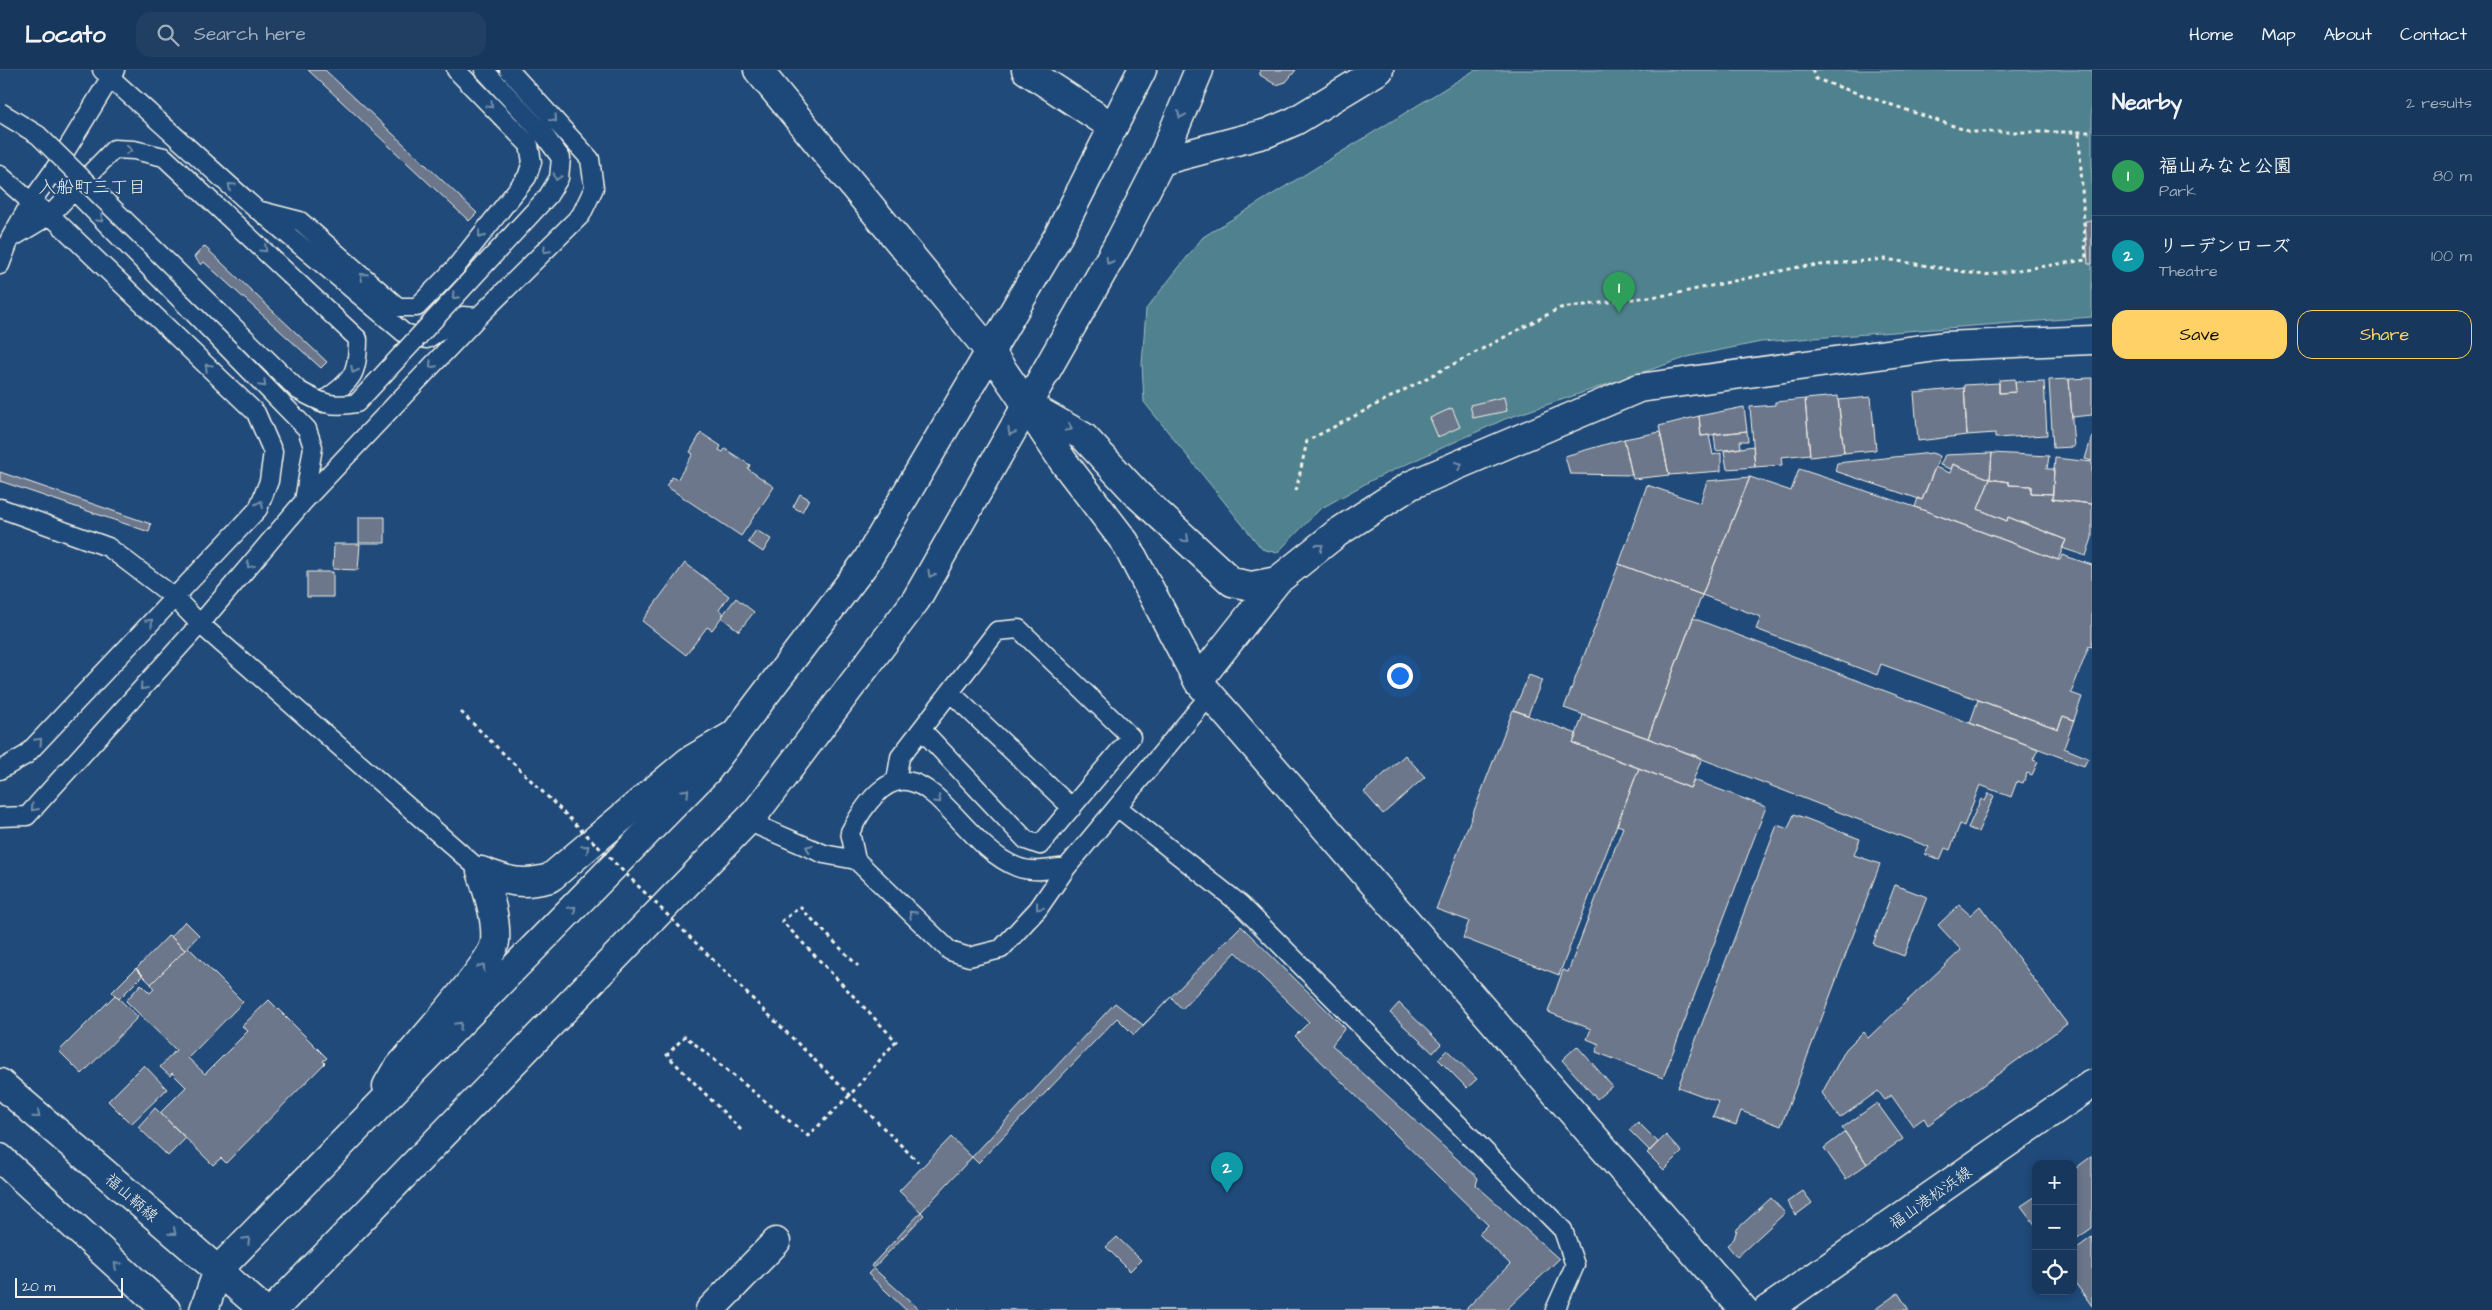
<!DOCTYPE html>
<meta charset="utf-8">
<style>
body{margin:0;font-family:"Architects Daughter","Klee One",sans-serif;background:#203f62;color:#f1f3f6}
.controls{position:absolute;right:15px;bottom:15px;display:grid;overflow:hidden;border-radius:10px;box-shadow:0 2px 8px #0003}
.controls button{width:45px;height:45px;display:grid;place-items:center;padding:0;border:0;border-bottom:1px solid #365272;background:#17385c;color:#f1f3f6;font:25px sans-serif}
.scale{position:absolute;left:15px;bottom:12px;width:108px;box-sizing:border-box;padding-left:5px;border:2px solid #f4f1e8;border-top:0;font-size:14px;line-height:18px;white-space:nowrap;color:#f4f1e8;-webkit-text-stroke:4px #1f4a7a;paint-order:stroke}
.you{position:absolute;left:1399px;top:605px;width:18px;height:18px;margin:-12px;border:4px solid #fff;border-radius:50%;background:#1a73e8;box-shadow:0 0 0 8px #1a73e833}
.badge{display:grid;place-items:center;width:32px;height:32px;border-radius:50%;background:#ffd166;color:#fff;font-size:16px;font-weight:700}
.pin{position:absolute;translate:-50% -41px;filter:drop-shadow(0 1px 2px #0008)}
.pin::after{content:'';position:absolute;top:26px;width:18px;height:15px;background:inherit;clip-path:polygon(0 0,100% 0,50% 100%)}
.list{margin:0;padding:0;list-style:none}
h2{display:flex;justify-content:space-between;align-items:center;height:65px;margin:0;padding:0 20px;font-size:21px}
h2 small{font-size:16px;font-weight:400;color:#9eacbb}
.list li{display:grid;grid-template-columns:32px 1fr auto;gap:15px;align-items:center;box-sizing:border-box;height:80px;padding:0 20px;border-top:1px solid #365272}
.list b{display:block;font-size:19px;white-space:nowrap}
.list p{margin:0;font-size:16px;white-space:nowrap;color:#9eacbb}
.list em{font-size:16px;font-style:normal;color:#9eacbb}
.actions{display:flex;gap:10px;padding:15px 20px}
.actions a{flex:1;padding:11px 0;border:1px solid #ffd166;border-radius:15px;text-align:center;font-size:18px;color:#ffd166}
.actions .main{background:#ffd166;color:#111}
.icon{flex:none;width:28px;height:28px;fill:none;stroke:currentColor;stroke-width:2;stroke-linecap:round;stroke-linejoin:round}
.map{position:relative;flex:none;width:2092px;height:1240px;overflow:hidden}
header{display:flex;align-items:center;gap:30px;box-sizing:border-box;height:70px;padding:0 25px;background:#17385c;border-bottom:1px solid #365272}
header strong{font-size:24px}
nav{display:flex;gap:28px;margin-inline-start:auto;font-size:18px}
.search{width:350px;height:45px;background:#203f62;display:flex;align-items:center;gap:12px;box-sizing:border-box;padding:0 18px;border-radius:15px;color:#9eacbb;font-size:19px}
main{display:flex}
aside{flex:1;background:#17385c}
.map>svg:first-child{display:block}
.green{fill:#50828e;stroke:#a2babb}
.building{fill:#6c778b;stroke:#f4f1e8;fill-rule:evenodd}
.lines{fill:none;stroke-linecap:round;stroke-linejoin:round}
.lane-casing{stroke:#f4f1e8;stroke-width:21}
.street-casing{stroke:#f4f1e8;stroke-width:31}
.secondary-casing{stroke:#f4f1e8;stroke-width:31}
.primary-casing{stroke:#f4f1e8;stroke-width:31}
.path{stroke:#f4f1e8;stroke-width:3;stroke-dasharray:4 4;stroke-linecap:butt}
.lane{stroke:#1f4a7a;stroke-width:18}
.street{stroke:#1f4a7a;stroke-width:28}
.secondary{stroke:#1f4a7a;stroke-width:28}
.primary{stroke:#1f4a7a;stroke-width:28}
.lane-bridge-casing{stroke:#f4f1e8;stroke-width:21;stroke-linecap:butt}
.path-bridge{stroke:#f4f1e8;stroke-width:3;stroke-dasharray:4 4;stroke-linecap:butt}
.lane-bridge{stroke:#1f4a7a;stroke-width:18}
.oneway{stroke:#748da6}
.labels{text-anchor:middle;stroke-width:4;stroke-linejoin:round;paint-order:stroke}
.street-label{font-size:16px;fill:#f4f1e8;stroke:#1f4a7a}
.neighbourhood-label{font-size:18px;fill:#f4f1e8;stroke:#1f4a7a}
</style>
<header>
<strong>Locato</strong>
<div class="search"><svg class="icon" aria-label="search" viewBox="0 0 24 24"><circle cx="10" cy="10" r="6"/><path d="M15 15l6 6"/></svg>Search here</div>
<nav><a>Home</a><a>Map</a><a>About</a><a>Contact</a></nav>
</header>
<main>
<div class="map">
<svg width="2092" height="1240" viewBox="0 0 2092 1240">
<rect width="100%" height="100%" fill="#1f4a7a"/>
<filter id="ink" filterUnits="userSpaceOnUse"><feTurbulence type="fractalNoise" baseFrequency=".02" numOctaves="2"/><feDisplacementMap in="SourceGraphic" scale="10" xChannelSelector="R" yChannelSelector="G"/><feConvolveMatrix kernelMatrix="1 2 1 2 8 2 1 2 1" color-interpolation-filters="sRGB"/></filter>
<g filter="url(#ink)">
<path class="green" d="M 1475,0 L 2092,0 L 2092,247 L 1761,272 L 1691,286 L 1505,349 L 1372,410 L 1320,439 L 1277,483 L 1262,479 L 1144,332 L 1142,294 L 1146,239 L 1203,167 Z"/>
<path class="building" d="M 308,0 L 325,0 L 477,143 L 469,151 Z
M 1260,0 L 1296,0 L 1286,12 L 1276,15 L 1260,5 Z
M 2085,151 L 2092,151 L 2092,194 L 2088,194 Z
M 204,176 L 327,292 L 321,298 L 204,192 L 201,195 L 194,187 Z
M 2092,308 L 2092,345 L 2072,347 L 2069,309 Z
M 2015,309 L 2016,322 L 1999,323 L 1999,310 Z
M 2069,309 L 2074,377 L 2053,378 L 2049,310 Z
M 2044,311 L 2047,365 L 1995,368 L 1995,363 L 1967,365 L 1964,315 L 1999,313 L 1999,323 L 2016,322 L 2015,312 Z
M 1964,318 L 1967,365 L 1918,371 L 1914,323 Z
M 1838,326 L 1844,383 L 1810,387 L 1805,329 Z
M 1504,327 L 1507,341 L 1473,348 L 1470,335 Z
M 1871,327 L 1876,380 L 1844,383 L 1838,330 Z
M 1805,329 L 1810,384 L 1781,387 L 1782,395 L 1755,397 L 1750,337 L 1775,335 L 1775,332 Z
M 1744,337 L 1747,361 L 1701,366 L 1699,346 Z
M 1452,338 L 1460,357 L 1438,367 L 1430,348 Z
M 1699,346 L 1701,366 L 1709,365 L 1713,385 L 1721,383 L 1721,401 L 1669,405 L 1659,356 Z
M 1747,361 L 1748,371 L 1740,371 L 1741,378 L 1716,381 L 1714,364 Z
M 1660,362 L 1669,405 L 1633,409 L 1624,369 Z
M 701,363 L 721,376 L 719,380 L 723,382 L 725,379 L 750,395 L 748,399 L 774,417 L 741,466 L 666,416 L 672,407 L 677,410 L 693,384 L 690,382 Z
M 2092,366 L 2092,391 L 2085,389 Z
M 1624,369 L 1632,405 L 1570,404 L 1565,386 Z
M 1753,376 L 1755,397 L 1727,399 L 1724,381 Z
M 1932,383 L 1940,386 L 1922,430 L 1835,401 L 1837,393 Z
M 1992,383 L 1990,409 L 1953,394 L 1951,399 L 1940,395 L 1945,385 Z
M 1992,383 L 2049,386 L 2047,399 L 2054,399 L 2053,424 L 2031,423 L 2031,416 L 2009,415 L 2009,412 L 1990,409 Z
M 2055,388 L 2092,392 L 2092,434 L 2052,429 Z
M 1953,394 L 1990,409 L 1978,439 L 2007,451 L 2008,447 L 2066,470 L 2058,490 L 1915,437 L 1918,428 L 1922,430 L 1935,397 L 1950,403 Z
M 1799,399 L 1915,437 L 2058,490 L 2060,490 L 2062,485 L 2092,495 L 2092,577 L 2089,576 L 2071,623 L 2082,627 L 2074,650 L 2063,646 L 2058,659 L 1881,594 L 1877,605 L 1756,559 L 1761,547 L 1702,525 L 1750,407 L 1791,421 Z
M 0,402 L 151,454 L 149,462 L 0,411 Z
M 1750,407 L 1702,525 L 1619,494 L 1647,415 L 1700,433 L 1707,411 Z
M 1990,409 L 2009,412 L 2009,415 L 2031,416 L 2031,423 L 2053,424 L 2052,429 L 2092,434 L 2092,468 L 2086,486 L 2062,478 L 2066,470 L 2008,447 L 2007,451 L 1978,439 Z
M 800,424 L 809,429 L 802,442 L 793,437 Z
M 359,447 L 385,447 L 385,473 L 359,473 Z
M 756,460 L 771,469 L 763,482 L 748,472 Z
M 334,474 L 360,474 L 358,500 L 333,499 Z
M 685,493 L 729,526 L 719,540 L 724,544 L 712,560 L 707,557 L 686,585 L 642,551 Z
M 1619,494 L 1702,525 L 1648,668 L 1564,638 Z
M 307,502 L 333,502 L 333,527 L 307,527 Z
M 736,528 L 754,542 L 739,561 L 721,547 Z
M 1693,548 L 2038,679 L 2033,690 L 2038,692 L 2032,705 L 2027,703 L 2023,713 L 2017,711 L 2011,727 L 1980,715 L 1964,756 L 1960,754 L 1950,780 L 1945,778 L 1940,790 L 1925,784 L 1929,777 L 1648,668 Z
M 1529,605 L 1542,610 L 1528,645 L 1514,640 Z
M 1978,630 L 2058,659 L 2063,646 L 2074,650 L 2064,678 L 2088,688 L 2084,696 L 1970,653 Z
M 1513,640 L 1577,664 L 1573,673 L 1639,698 L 1559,905 L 1463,868 L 1469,851 L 1436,839 Z
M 1583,645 L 1702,688 L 1690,718 L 1573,673 Z
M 1405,685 L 1425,707 L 1383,744 L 1364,722 Z
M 1639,698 L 1690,718 L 1694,710 L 1766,737 L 1663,1008 L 1596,982 L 1599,974 L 1587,969 L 1591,959 L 1548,942 L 1563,900 L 1568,902 L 1623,757 L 1617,755 Z
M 1989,723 L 1994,726 L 1978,762 L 1968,758 L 1981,729 L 1985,731 Z
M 1794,744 L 1860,769 L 1854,785 L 1880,794 L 1781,1056 L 1741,1041 L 1736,1055 L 1713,1047 L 1719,1032 L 1678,1017 L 1777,755 L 1788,759 Z
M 1895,815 L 1927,827 L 1904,886 L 1873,874 Z
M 1959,835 L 1970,845 L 1980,836 L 2067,954 L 1928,1055 L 1924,1048 L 1913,1056 L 1891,1025 L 1885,1030 L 1878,1021 L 1840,1048 L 1822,1023 L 1846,979 L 1863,962 L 1868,968 L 1961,880 L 1938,855 Z
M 185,851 L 199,865 L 185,880 L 171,867 Z
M 1241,856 L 1345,958 L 1332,975 L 1478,1108 L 1476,1115 L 1559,1189 L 1506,1240 L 920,1240 L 871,1196 L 1115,933 L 1143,955 Z
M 169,865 L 185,880 L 151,914 L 136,899 Z
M 188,877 L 243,932 L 188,988 L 205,1004 L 248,961 L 242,956 L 269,930 L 327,988 L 323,991 L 325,993 L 226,1093 L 221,1088 L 213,1095 L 160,1043 L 186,1017 L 172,1003 L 170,1006 L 160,997 L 176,980 L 126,931 L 141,914 L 150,923 L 154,919 L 151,914 Z
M 1236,882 L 1309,952 L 1295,966 L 1488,1155 L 1479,1164 L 1510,1194 L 1465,1240 L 952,1240 L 950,1238 L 948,1240 L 906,1240 L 868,1204 L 924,1145 L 899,1121 L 951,1067 L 978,1093 L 1117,948 L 1134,965 L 1171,927 L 1182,939 ZM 1117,1167 L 1141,1190 L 1130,1201 L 1106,1177 Z
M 136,898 L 143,905 L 119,929 L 112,922 Z
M 115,925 L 138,947 L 82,1004 L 59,981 Z
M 1399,933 L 1441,974 L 1433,983 L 1390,943 Z
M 1577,976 L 1612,1016 L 1597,1029 L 1562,990 Z
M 1447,980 L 1477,1009 L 1467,1018 L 1438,989 Z
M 144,995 L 167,1019 L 131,1054 L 108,1031 Z
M 1877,1033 L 1903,1069 L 1867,1094 L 1842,1058 Z
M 155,1038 L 186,1068 L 168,1086 L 138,1057 Z
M 1638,1052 L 1658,1072 L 1650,1081 L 1629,1060 Z
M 1845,1062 L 1867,1094 L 1846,1109 L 1824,1078 Z
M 1666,1065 L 1682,1082 L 1664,1100 L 1647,1083 Z
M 2092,1086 L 2092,1158 L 2073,1171 L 2073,1100 Z
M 1803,1121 L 1812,1133 L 1796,1145 L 1787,1132 Z
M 2036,1126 L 2036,1156 L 2021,1136 Z
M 1771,1128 L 1785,1143 L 1737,1187 L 1727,1175 L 1734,1169 L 1737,1159 Z
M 2092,1167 L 2092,1236 L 2073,1210 L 2073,1181 Z
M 1898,1223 L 1909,1240 L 1874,1240 Z"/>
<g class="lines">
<g class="lane-casing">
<path id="lane" d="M 102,0 L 257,140 L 300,151 L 398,237 L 417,237 L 455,198 L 527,107 L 532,92 L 529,75 L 456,0
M 484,0 L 544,65 L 561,88 L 559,108 L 548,126
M 54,100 L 307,359 L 313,377 L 304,431
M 0,105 L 31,132 L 50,145 L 256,343 L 273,382 L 269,411 L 258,439 L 26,685 L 0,700
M 262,143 L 404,263 L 427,269 L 463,246 L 478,247
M 10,169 L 50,145 L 114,79 L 134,80 L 164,87 L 358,269 C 358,308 351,310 321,333
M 0,195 L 10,169 L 31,132 L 54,100 L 115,0
M 0,438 L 108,477 L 174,527 L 200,554 L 481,801
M 951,623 L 1072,738
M 896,711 L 900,687 L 997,561 L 1019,559 L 1131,667 L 1040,775 L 1026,770 L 922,660
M 1117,737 L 1240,834 L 1563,1160 L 1575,1195 L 1555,1240
M 0,747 L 27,746 L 200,554 L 304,431 L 478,247 L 581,145 L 594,118 L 590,89 L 509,0
M 747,751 L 824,784 L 856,790
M 1067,797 C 1051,799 1033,803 1017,797 C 950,771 915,640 850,762 L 856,790 L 950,881 L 969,887 L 1001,879 L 1038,839 L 1067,797 L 1210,625"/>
</g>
<g class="street-casing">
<path id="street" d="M 1026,0 L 1113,57
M 1161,91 L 1267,63 L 1295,51 L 1379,0
M 1026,334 L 1084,367 L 1138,425 L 1232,512 L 1251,516 L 1277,511 L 1337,463 L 1411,415 L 1639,318 L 1944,276 L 2092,270
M 1028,338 L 1063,391 L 1125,472 L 1198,611 L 1744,1240
M 1198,611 L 1277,511
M 481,801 C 508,811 521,816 550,808 L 689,691 L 735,664
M 387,1016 L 395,1002 C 412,982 493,892 495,872 C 497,848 488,823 481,801
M 710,1240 L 776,1172"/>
</g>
<g class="secondary-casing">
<path id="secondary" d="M 758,0 L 991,283 L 1026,334
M 204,1240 L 218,1200 L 706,702 L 866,492 L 1058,166 L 1142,0
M 273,1240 L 757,741 L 916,530 L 1120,171 L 1161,91 L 1199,0
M 1767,1240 L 2092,1014"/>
</g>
<g class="primary-casing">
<path id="primary" d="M 0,1013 L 264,1240
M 0,1088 L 166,1240"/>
</g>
<path class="path" d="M 1630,0 L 1641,0
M 1812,0 L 1816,9 L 1971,62 L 2092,62
M 1296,421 L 1307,371 L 1560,238 L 1674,224 L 1799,197 L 1885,189 L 1984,205 L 2086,190 L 2079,63
M 461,642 L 552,731
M 741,1060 L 667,985 L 685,966 L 808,1066 L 850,1025 L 896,971 L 782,851 L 800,837 L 858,896"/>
<use href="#lane" class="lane"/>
<use href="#street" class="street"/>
<use href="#secondary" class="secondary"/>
<use href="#primary" class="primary"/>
<g class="lane-bridge-casing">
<path id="lane-bridge" d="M 0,42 L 38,65 L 298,320 C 321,333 331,338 357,333 L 548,126"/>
</g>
<path class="path-bridge" d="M 552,731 L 918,1092"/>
<use href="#lane-bridge" class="lane-bridge"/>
</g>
<defs><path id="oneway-chevron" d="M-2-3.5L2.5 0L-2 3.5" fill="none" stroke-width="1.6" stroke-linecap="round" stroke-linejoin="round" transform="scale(1.25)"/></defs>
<g class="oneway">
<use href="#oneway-chevron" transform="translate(490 35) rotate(46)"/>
<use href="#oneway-chevron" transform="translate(1181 45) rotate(113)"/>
<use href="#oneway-chevron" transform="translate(554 49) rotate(48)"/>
<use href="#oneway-chevron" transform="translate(129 80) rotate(3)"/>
<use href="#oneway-chevron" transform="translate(557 107) rotate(108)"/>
<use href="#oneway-chevron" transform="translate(231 116) rotate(-138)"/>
<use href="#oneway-chevron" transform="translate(100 149) rotate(45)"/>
<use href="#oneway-chevron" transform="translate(481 165) rotate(128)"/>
<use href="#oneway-chevron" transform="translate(264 179) rotate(43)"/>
<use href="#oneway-chevron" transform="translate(546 180) rotate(135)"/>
<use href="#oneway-chevron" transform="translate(1109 191) rotate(120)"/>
<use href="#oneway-chevron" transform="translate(363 206) rotate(-139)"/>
<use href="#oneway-chevron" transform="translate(455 226) rotate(133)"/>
<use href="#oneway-chevron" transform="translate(432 295) rotate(133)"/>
<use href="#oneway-chevron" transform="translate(208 297) rotate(-136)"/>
<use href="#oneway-chevron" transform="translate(354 300) rotate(117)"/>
<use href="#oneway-chevron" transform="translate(263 314) rotate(45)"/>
<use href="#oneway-chevron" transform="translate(1069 358) rotate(29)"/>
<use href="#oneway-chevron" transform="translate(1011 362) rotate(119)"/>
<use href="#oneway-chevron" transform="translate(1459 395) rotate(-23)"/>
<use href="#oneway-chevron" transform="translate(260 434) rotate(-65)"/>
<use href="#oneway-chevron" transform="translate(1186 469) rotate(43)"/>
<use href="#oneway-chevron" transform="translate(1320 477) rotate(-38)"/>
<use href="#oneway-chevron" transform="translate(250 495) rotate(130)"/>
<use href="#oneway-chevron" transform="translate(931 504) rotate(119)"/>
<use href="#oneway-chevron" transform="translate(150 552) rotate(-47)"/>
<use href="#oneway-chevron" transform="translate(143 617) rotate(132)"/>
<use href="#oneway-chevron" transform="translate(39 671) rotate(-47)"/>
<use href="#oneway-chevron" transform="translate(686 722) rotate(-46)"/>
<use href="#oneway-chevron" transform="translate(938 730) rotate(43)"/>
<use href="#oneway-chevron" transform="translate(34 738) rotate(132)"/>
<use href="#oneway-chevron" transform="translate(586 778) rotate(-40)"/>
<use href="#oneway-chevron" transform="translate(809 778) rotate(-156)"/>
<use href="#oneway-chevron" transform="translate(1039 837) rotate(128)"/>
<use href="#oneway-chevron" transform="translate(573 839) rotate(-46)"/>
<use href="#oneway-chevron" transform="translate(912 844) rotate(-136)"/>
<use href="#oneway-chevron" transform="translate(482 897) rotate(-56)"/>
<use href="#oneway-chevron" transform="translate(459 955) rotate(-46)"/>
<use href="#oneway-chevron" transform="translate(37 1045) rotate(41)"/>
<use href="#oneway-chevron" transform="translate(173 1162) rotate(41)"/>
<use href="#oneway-chevron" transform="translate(247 1170) rotate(-45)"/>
<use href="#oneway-chevron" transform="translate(117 1195) rotate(-138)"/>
</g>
</g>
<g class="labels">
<g class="street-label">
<text transform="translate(132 1127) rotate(41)" y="6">福山鞆線</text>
<text transform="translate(1930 1127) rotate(-35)" y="6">福山港松浜線</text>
</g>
<g class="neighbourhood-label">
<text x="92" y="123">入船町三丁目</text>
</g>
</g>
</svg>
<div class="controls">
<button>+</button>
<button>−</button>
<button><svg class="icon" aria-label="locate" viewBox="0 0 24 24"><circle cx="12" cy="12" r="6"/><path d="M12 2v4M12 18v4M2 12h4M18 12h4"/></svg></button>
</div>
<div class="scale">20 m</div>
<div class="you"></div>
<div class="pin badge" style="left:1619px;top:243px;background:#2e9e5b">1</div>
<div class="pin badge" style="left:1227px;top:1123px;background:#0f9aa8">2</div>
</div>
<aside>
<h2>Nearby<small>2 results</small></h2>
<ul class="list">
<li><span class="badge" style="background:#2e9e5b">1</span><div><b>福山みなと公園</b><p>Park</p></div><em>80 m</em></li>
<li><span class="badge" style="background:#0f9aa8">2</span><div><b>リーデンローズ</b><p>Theatre</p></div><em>100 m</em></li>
</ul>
<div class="actions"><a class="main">Save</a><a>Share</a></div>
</aside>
</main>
